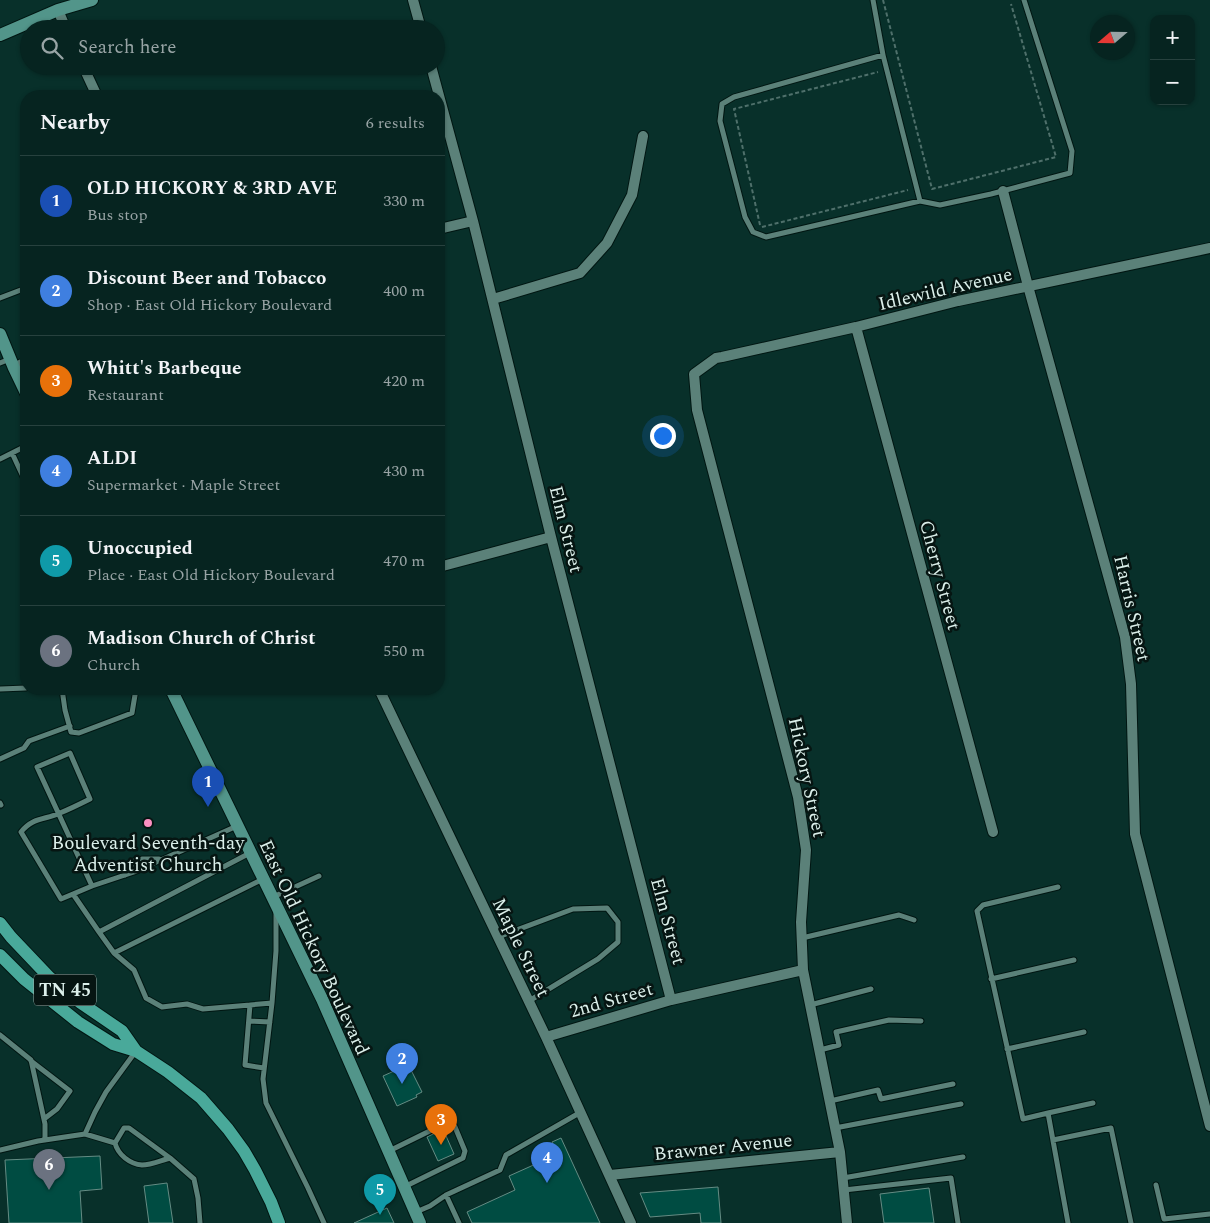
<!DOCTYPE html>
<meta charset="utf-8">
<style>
body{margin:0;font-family:Spectral,serif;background:#14302d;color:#f1f3f6}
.controls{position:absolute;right:15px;top:15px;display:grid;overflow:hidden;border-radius:10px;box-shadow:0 1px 4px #0004}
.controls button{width:45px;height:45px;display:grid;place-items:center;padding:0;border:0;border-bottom:1px solid #27413e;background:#062420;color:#f1f3f6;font:25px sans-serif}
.compass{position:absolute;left:1090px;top:15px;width:45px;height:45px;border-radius:50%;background:#062420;box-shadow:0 1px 4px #0004;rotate:250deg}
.you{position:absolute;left:662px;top:435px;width:18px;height:18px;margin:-12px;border:4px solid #fff;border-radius:50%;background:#1a73e8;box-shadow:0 0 0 8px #1a73e833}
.badge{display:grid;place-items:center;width:32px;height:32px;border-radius:50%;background:#0b8043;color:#fff;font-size:16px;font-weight:700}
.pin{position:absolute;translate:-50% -41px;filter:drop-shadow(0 1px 2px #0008)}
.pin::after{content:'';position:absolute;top:26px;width:18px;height:15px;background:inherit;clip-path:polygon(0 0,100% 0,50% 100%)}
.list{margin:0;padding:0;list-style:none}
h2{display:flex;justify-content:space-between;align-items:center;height:65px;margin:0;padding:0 20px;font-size:21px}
h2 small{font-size:16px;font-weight:400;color:#98a4a5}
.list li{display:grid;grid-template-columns:32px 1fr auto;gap:15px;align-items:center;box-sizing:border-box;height:90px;padding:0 20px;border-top:1px solid #27413e}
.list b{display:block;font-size:19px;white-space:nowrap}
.list p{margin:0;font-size:16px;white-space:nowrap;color:#98a4a5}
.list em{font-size:16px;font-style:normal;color:#98a4a5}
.icon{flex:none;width:28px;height:28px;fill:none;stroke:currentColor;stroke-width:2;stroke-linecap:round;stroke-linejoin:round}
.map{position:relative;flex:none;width:1210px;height:1223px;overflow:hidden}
.search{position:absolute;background:#062420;box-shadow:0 1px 4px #0004;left:20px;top:20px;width:425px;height:55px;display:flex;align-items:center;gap:12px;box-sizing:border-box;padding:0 18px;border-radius:28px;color:#98a4a5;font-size:19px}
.panel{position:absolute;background:#062420;box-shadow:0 1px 4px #0004;left:20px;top:90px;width:425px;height:605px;border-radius:20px}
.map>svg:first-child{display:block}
.building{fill:#004c42;stroke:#658c84}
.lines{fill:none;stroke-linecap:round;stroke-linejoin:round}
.lane-casing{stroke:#001612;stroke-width:7}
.street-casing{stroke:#001612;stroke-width:12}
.secondary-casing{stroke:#001612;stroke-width:14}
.primary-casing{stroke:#001612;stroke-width:14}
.path{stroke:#4f706b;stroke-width:2;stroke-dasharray:4 2.5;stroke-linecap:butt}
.lane{stroke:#5b8179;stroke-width:5}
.street{stroke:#5b8179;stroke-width:10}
.secondary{stroke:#52958a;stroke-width:12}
.primary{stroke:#49a99a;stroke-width:12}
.poi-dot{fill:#fc8fc1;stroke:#061512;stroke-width:2}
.labels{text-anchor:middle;stroke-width:5;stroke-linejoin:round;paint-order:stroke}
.shield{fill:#061512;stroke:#9caeaa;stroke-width:1}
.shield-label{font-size:18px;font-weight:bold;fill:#dcf0eb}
.street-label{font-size:19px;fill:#dcf0eb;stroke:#061512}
.poi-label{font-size:19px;fill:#dcf0eb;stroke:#061512}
</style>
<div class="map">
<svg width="1210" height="1223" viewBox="0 0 1210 1223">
<rect width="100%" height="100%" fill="#08302a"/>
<path class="building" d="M 403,1067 L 405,1071 L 410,1068 L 422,1092 L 416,1095 L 417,1097 L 397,1106 L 383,1076 Z
M 443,1129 L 454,1154 L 438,1161 L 427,1137 Z
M 561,1138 L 600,1223 L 472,1223 L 467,1212 L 515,1190 L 509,1176 L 558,1154 L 552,1142 Z
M 100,1156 L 102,1189 L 80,1191 L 82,1223 L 9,1223 L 5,1160 Z
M 167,1183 L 173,1223 L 149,1223 L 144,1186 Z
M 718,1187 L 721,1223 L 701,1223 L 700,1213 L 650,1217 L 640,1193 Z
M 929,1188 L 934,1223 L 884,1223 L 880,1194 Z
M 387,1208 L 394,1223 L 354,1223 Z"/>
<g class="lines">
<g class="lane-casing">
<path id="lane" d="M 873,0 L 883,55 L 920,201
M 883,55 L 734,97 L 722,104 L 720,121 L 745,217 L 753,232 L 766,237 L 920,201 L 940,205 L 991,194 L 1070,173 L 1072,151 L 1024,0
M 0,298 L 26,288
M 0,363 L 10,359
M 12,453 L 26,483
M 0,459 L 26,446
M 0,689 L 26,688
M 62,689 L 65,710 L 71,732 L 79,733 L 132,713 L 136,689
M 0,759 L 24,748 L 29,741 L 70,726
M 0,803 L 1,805
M 250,853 L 99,932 L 114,953 L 263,879
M 142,859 L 159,859
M 125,875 L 134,861
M 1058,887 L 983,905 L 977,911 L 1023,1119 L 1048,1113 L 1068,1223
M 73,894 L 61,899 L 21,832 C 33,817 45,820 60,813 C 70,809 80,804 90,799 L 70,753 L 37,767 L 92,886
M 273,897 L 319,876
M 276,913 L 276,951 L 272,1003 L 263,1079 L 266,1103 L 308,1188 L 324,1223
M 99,932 L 73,894 L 92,886 L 134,872 L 237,826
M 498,937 L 573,909 L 607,908 L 618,922 L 618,942 L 598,959 L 529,1001
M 802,938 L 899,915 L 914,920
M 114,953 L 134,970 L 146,998 L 162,1007 L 187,1004 L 203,1009 L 272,1003
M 991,979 L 1074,960
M 250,1005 L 245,1065 L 264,1068
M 810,1005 L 871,989
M 249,1021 L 270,1022
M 0,1035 L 31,1060 L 45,1124 L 45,1140
M 1007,1049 L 1084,1032
M 820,1050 L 839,1045 L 836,1032 L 889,1020 L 921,1021
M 31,1061 L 70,1091 L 57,1109 L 44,1119
M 830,1101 L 878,1090 L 881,1099 L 953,1084
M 1048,1113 L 1093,1103
M 835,1128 L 961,1104
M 85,1134 L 115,1143 L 124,1128 L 129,1128 L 170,1158 L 194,1179 L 198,1198 L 200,1223
M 1053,1140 L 1111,1128 L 1131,1223
M 115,1143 C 118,1155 130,1164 142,1165 C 151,1165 162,1160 170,1158
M 0,1150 L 38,1141 L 85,1134 L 95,1112 L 106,1092 L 136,1051
M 389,1151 L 446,1123 L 453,1124 L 455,1127 L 465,1151 L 463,1158 L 404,1187
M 843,1178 L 963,1157
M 1156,1185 L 1164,1219 L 1210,1214
M 844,1190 L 951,1178 L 958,1223
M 446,1195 L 459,1223
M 416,1212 L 430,1206 L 446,1195 L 500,1170 L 506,1155 L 581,1112"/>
</g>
<g class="street-casing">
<path id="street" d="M 413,0 L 421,29
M 58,10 L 66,29
M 83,66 L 97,96
M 431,66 L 473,221 L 551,537 L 671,1000
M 1003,191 L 1028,286 L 1125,637 L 1131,684 L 1135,834 L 1210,1126
M 439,229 L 473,221
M 493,299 L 580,273 L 607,243 L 632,195 L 643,136
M 856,327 L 993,832
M 14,368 L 26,362
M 439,567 L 551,537
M 379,689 L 546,1037 L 631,1223
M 546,1037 L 671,1000 L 803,970
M 610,1175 L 840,1152
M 847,1223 L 840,1152 L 803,970 L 801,922 L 806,850 L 798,797 L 697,410 L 694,374 L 716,358 L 722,357 L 856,327 L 958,301 L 1210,248"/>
</g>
<g class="secondary-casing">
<path id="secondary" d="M 0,35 L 58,10 L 92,0
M 0,334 L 14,368 L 26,393
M 171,689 L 322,999 L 420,1223"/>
</g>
<g class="primary-casing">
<path id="primary" d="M 0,923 L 11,937 L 49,977 L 81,1003 L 122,1031 L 136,1051
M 0,955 L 24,979 L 78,1022 L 113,1044 L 136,1051 L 168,1072 L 201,1098 L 228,1129 L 244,1151 L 255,1170 L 271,1202 L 279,1223"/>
</g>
<path class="path" d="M 883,0 L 932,189 L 1056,157 L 1011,4
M 760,225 L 734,109 L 878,72
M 762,227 L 908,190"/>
<use href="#lane" class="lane"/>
<use href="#street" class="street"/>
<use href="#secondary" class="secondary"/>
<use href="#primary" class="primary"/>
</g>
<circle class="poi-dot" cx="148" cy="823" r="5"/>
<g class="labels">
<rect class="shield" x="34" y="974.5" width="62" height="31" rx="4"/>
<g class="shield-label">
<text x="65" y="996">TN 45</text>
</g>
<g class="street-label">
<text transform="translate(945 288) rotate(-13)" y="7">Idlewild Avenue</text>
<text transform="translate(567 529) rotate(76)" y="7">Elm Street</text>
<text transform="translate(941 575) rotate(75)" y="7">Cherry Street</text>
<text transform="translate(1133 608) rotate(77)" y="7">Harris Street</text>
<text transform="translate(808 777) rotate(78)" y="7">Hickory Street</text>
<text transform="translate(669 921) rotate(75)" y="7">Elm Street</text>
<text transform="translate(315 947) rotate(65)" y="7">East Old Hickory Boulevard</text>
<text transform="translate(522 947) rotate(64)" y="7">Maple Street</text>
<text transform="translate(611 999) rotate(-16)" y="7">2nd Street</text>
<text transform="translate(723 1146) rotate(-6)" y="7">Brawner Avenue</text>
</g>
<g class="poi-label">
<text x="148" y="849">Boulevard Seventh-day<tspan x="148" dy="22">Adventist Church</tspan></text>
</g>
</g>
</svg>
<div class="controls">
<button>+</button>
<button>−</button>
</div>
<svg class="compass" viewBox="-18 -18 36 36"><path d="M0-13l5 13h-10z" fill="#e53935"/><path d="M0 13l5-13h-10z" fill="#98a4a5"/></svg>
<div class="you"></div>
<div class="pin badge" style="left:208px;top:807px;background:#1a4fb4">1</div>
<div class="pin badge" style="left:402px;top:1084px;background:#3f7fe0">2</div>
<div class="pin badge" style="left:441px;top:1145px;background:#e8710a">3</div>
<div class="pin badge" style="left:547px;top:1183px;background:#3f7fe0">4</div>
<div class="pin badge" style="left:380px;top:1215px;background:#0f9aa8">5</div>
<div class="pin badge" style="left:49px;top:1190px;background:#6b7280">6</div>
<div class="search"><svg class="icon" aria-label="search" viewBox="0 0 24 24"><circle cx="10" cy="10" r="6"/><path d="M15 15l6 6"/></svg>Search here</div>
<section class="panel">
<h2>Nearby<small>6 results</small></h2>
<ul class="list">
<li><span class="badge" style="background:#1a4fb4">1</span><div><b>OLD HICKORY &amp; 3RD AVE</b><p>Bus stop</p></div><em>330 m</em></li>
<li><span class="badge" style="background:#3f7fe0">2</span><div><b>Discount Beer and Tobacco</b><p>Shop · East Old Hickory Boulevard</p></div><em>400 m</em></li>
<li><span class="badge" style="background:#e8710a">3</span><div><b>Whitt's Barbeque</b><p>Restaurant</p></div><em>420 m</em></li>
<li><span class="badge" style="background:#3f7fe0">4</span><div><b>ALDI</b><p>Supermarket · Maple Street</p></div><em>430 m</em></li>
<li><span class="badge" style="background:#0f9aa8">5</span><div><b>Unoccupied</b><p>Place · East Old Hickory Boulevard</p></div><em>470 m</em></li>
<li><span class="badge" style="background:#6b7280">6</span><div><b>Madison Church of Christ</b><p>Church</p></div><em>550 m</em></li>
</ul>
</section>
</div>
